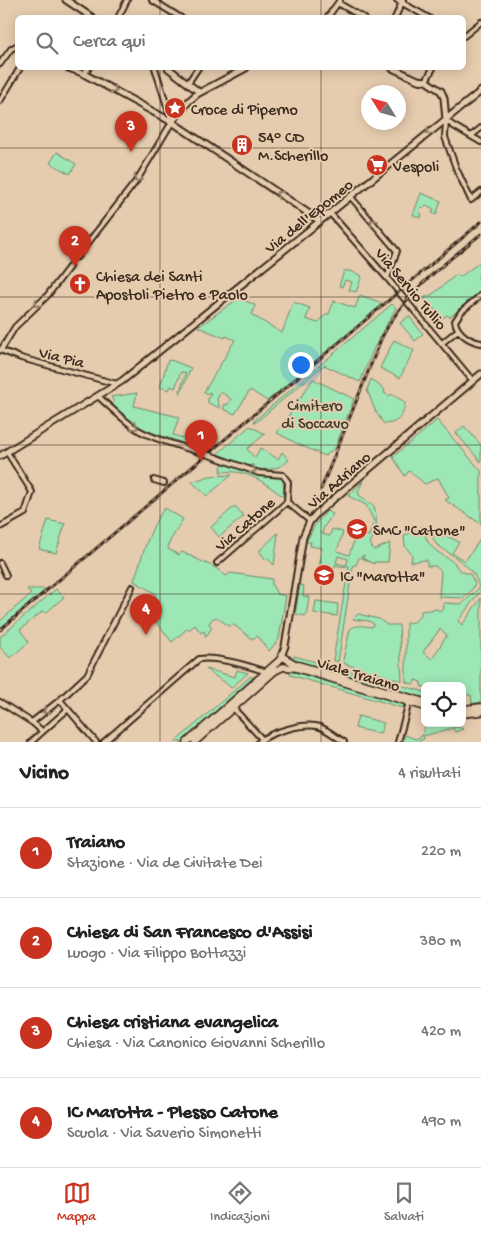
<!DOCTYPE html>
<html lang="it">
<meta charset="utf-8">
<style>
body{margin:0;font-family:"Gochi Hand",sans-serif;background:#f2f2f2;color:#222}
.controls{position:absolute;right:15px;bottom:15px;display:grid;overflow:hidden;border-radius:8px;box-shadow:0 2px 12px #0003}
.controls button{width:45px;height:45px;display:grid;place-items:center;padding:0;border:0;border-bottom:1px solid #e0e0e0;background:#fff;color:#222;font:25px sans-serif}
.compass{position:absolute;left:361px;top:85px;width:45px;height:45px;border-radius:50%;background:#fff;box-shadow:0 2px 12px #0003;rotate:307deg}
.you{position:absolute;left:300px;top:364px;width:18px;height:18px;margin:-12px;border:4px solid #fff;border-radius:50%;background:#1a73e8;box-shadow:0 0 0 8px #1a73e833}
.badge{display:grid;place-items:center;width:32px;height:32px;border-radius:50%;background:#c8321e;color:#fff;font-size:16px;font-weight:700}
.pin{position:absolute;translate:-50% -41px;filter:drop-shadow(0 1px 2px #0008)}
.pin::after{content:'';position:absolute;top:26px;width:18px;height:15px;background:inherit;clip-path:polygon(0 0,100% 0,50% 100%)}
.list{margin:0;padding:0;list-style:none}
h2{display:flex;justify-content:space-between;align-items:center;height:65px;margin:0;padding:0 20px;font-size:21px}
h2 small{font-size:16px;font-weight:400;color:#767676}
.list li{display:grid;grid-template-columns:32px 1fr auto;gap:15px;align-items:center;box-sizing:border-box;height:90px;padding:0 20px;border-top:1px solid #e0e0e0}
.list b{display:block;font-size:19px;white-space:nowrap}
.list p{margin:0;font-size:16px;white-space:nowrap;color:#767676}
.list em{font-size:16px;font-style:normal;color:#767676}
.icon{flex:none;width:28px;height:28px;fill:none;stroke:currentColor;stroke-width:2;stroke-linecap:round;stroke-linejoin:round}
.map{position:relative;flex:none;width:481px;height:742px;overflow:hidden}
.search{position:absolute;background:#fff;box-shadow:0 2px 12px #0003;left:15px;right:15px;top:15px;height:55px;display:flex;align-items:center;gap:12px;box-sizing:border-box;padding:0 18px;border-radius:8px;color:#767676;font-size:19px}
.sheet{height:425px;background:#fff}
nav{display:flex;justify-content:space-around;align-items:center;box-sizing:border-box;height:70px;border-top:1px solid #e0e0e0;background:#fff;font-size:14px;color:#767676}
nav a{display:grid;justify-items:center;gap:2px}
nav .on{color:#c8321e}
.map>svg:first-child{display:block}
.green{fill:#9de6b6;stroke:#6c886a;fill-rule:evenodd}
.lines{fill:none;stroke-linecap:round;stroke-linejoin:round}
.minor-casing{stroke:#3b2a1e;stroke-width:8}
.tertiary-casing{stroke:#3b2a1e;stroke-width:9}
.secondary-casing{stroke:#3b2a1e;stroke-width:9}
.minor{stroke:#e6ccae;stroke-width:4}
.tertiary{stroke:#e6ccae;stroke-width:5}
.secondary{stroke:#e6ccae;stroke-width:5.5}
.rail-casing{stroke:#3b2a1e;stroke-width:3}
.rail{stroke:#e6ccae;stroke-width:1;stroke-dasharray:4;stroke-linecap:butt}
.minor-bridge-casing{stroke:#3b2a1e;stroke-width:8;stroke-linecap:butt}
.minor-bridge{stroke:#e6ccae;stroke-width:4}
.oneway{stroke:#907b66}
.grid{fill:none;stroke:#3b2a1e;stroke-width:1;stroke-opacity:0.55}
.labels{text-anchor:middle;stroke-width:4;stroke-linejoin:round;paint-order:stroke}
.poi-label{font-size:16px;fill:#3b2a1e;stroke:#e6ccae;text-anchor:start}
.street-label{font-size:16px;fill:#3b2a1e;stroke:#e6ccae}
.park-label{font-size:16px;fill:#453d2d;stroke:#e6ccae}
</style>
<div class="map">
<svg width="481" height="742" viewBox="0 0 481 742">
<rect width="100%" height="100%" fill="#e6ccae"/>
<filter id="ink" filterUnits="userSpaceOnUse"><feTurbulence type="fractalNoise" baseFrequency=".02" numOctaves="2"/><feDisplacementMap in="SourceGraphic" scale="10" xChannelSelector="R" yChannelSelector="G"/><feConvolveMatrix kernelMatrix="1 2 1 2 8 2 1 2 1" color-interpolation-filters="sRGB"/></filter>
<g filter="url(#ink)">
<path class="green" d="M 57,152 L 76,164 L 70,174 L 50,163 Z
M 421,193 L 441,201 L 436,215 L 432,213 L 434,209 L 426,205 L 424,208 L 421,207 L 419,213 L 422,214 L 421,218 L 413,215 Z
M 481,261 L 478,279 L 481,280 L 481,291 L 450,317 L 447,315 L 443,318 L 423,298 L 433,294 L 457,274 L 460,277 Z
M 344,271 L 350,271 L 362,276 L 356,292 L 349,290 L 352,282 L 345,280 L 342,287 L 339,286 Z
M 360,295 L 382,303 L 379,305 L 381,306 L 267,401 L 250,390 L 235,414 L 223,409 L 225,404 L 227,405 L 231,399 L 221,392 L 217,399 L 220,408 L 208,403 L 208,399 L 211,393 L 209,392 L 208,394 L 204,392 L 235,340 L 226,336 L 225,338 L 198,327 L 239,298 L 255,305 L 252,315 L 282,333 L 293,302 L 310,308 L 306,319 L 318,323 L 326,314 L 329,314 L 334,301 L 355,308 Z
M 392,304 L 396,308 L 375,346 L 360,382 L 324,365 L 255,423 L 254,421 Z
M 409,316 L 423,334 L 415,341 L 400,323 Z
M 394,340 L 414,350 L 400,378 L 380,368 Z
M 168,360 L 170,361 L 171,360 L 191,368 L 180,394 L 179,393 L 186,373 L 181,372 L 175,388 L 171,386 L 169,390 L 160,387 Z
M 313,379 L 354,399 L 335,448 L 325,456 L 300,445 L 277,433 Z
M 371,379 L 385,390 L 384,393 L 389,396 L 391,394 L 405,402 C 405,415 396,426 383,423 L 375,410 L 367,390 Z
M 137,393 L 134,406 L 179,417 L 173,435 L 196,442 L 198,438 L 213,443 L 216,435 L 219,436 L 217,442 L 206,451 L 148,431 L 133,423 L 113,405 L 114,402 L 111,397 Z
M 437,420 L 481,471 L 481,524 L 445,500 L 449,498 L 438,478 L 425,484 L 409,471 L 405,476 L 393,457 Z
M 250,426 L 265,434 L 247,449 L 255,458 L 260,448 L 278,459 L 282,452 L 289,460 C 267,480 241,463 216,455 Z
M 464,426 L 481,445 L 481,462 L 456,433 Z
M 223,462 L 265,476 L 278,476 L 283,479 L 284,497 C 263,482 248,469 220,472 Z
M 232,475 L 207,496 L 192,482 L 209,476 Z
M 363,481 L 358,492 L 359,495 L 374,506 C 378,525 377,526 370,544 L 374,550 L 390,543 L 388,562 L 374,562 L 374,564 L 362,558 L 365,555 L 359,558 L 356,565 L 353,565 L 338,662 L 333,660 L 348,571 L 349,566 L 346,566 L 348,559 L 338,556 L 336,563 L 345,565 L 345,567 L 335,565 L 334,570 L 319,568 L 322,548 L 310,546 L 311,542 L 306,542 L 316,523 L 327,511 L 333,514 L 324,527 L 322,534 L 330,536 L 332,529 L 343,532 L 337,551 L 349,555 L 357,532 L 369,536 L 374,521 L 366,505 L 348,496 Z
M 235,506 L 244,516 L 219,537 L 211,527 Z
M 165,508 L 183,519 L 169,543 L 168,549 L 179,555 L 182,552 L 216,568 L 226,576 L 230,573 L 272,579 L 272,585 L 277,594 L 286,596 L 279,639 L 269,651 L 257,636 L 252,639 L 234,625 L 229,626 L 216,617 L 212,619 L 209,624 L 212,627 L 206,637 L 204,631 L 201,633 L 195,625 L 189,630 L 188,628 L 172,642 L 147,610 L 156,594 L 134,581 C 141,560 151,523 165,508 Z
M 48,520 L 65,524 L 56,553 L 39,549 Z
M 423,526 C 427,549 437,551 455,563 C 456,569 464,573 470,574 L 475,583 L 473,588 L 464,598 L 439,597 L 441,571 L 435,566 L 427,566 L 427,560 L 411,562 L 412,555 L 405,546 L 404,536 Z
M 436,532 L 443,537 L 445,535 L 459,542 L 452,553 L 465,561 L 481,538 L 481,590 L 458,621 L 462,625 L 481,598 L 481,702 L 472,704 L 471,695 L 462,695 L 462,686 L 425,687 L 421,686 L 421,682 L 415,680 L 414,684 L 406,682 L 406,623 L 414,622 L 421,615 L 421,611 L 437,609 L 439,611 L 444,609 L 443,604 L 445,603 L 462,604 L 479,588 C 476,567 452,556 436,544 L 433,538 ZM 440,629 L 447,635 L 432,659 L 423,652 Z
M 278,533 L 274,565 L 268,559 L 266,560 L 260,552 L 260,550 Z
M 300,585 L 304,586 L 303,596 L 309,597 L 306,616 L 295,614 Z
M 27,589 L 47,589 L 0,628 L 0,621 L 31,594 Z
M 56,589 L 64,597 L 46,613 L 43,611 L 20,630 L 29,642 L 10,658 L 0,647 L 0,637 Z
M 316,601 L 338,604 L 337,616 L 314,613 Z
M 358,614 L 379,619 L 387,625 L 399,625 L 402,681 L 345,664 L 343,660 L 350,629 C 356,624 365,626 372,627 L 374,624 L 369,621 L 353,619 Z
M 294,656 L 425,692 L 425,698 L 293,661 Z
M 206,669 L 235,677 L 237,670 L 248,673 L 231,688 C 223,679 214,677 206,669 Z
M 290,671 L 404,703 L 403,708 L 290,675 Z
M 251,676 L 255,680 L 183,742 L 175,742 Z
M 358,716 L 384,723 L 380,734 L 355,728 Z
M 426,723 L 462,728 L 463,729 L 455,732 L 453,728 L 423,736 L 424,739 L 416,742 L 403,742 L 405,735 L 416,739 L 422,736 Z"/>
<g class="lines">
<g class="minor-casing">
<path id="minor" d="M 152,0 L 181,18
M 397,0 L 429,18
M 338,3 L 364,18
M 118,18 L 127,0
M 327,18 L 340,0
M 395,18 L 403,0
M 464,36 L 481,22
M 0,64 L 11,49 L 18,45
M 67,68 L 84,74
M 426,81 L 433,68
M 188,83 L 198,68
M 0,101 L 20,68
M 446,120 L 445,137 L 456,168 L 471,200 L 481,192
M 446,120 L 452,125 L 481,142
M 471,136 L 481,128
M 350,196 L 397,251 L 387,278
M 330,213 L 387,278 L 473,381
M 77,257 L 137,180 L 172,122 L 155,68
M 481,295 L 461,312 L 455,321 C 457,333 469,341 481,343
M 442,343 L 458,330
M 0,350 L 21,358 L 117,384
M 1,350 L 15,327 L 47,296 L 69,267
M 98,396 C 111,408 125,422 140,431 C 159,441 182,447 203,453
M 215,457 L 259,473 L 283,475 L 288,482 L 287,502 L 310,521
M 154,480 L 164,483
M 0,527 L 25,513 L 32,492 L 7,452
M 0,563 L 6,575
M 217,563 L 287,502
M 60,700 L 96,742
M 0,702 L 33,723 L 42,731
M 233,708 L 262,739
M 32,722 L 60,700 L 87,675 L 132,587
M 31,742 L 68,709
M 104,742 L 199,659 C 218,656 249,666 267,672
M 259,742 C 270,732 305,722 320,727 C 328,730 336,737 344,742
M 398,742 L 409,702"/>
</g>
<g class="tertiary-casing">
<path id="tertiary" d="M 66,0 L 93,18
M 88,68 L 84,74 L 172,122 L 320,221
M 168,68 L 199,92
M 392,68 L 418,80 L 426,81 L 441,91 L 444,98 L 446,120
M 172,122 L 189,101 L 197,94 L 246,68
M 0,456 L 122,381 L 481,91
M 281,657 L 285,646 L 303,537 L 310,521 L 317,513 L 481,374"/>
</g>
<g class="secondary-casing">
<path id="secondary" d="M 462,709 L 481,707
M 462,714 L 481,712
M 187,742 L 283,657 L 295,664 L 425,702
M 195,742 L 275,671 L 283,667 L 296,668 L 425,707"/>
</g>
<use href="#minor" class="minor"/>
<use href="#tertiary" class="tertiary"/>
<use href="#secondary" class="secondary"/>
<g class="rail-casing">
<path id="rail" d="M 321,489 L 382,337 C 404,293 443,265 481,234
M 0,630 L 481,222"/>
</g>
<use href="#rail" class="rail"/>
<g class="minor-bridge-casing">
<path id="minor-bridge" d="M 203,453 L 215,457"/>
</g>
<use href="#minor-bridge" class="minor-bridge"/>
</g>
<defs><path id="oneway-chevron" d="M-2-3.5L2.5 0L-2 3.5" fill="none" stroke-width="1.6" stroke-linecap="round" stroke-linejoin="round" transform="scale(1.25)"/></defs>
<g class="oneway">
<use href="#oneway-chevron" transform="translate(114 90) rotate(29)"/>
<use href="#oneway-chevron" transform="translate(429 132) rotate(141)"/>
<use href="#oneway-chevron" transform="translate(137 179) rotate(125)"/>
<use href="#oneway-chevron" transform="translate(279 194) rotate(-146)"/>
<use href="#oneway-chevron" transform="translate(373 222) rotate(-130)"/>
<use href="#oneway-chevron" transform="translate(37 304) rotate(138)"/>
<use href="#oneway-chevron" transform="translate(135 427) rotate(33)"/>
<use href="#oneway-chevron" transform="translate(253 470) rotate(19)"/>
<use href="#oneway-chevron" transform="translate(46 711) rotate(141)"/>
</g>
</g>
<path class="grid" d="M 160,0 L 160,18M 321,0 L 321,18M 160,68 L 160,742M 321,68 L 321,742M 0,148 L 481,148M 0,297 L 481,297M 0,445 L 481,445M 0,594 L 481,594"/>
<defs>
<g id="sight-disc" transform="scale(1.125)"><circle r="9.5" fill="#c8321e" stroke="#e6ccae"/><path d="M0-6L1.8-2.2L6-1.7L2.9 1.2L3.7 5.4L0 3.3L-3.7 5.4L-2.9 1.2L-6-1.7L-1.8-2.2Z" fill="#fff"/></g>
<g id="building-disc" transform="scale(1.125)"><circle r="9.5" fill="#c8321e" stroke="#e6ccae"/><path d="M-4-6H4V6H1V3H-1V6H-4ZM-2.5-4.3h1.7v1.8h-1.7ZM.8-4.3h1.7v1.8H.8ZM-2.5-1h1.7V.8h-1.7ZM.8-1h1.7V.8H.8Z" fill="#fff"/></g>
<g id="supermarket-disc" transform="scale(1.125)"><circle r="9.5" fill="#c8321e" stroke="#e6ccae"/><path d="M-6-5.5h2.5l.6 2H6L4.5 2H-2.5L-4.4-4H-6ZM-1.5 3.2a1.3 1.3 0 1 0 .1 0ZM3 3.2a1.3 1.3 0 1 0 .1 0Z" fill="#fff"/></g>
<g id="church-disc" transform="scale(1.125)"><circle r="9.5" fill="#c8321e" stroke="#e6ccae"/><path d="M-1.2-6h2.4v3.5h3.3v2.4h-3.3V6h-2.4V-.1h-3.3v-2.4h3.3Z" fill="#fff"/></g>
<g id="school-disc" transform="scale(1.125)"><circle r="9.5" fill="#c8321e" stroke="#e6ccae"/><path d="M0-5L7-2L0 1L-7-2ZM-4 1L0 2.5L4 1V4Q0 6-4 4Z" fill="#fff"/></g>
</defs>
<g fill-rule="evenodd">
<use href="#sight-disc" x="175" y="108"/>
<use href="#building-disc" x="242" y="145"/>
<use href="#supermarket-disc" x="377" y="165"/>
<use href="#church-disc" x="80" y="284"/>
<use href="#school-disc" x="357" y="529"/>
<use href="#school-disc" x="324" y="575"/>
</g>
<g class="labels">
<g class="poi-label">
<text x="191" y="114">Croce di Piperno</text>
<text x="258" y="142">54° CD<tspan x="258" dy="18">M.Scherillo</tspan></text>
<text x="393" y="171">Vespoli</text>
<text x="96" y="281">Chiesa dei Santi<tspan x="96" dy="18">Apostoli Pietro e Paolo</tspan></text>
<text x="373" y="535">SMC "Catone"</text>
<text x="340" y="581">IC "Marotta"</text>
</g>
<g class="street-label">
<text transform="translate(308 215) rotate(-39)" y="6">Via dell'Epomeo</text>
<text transform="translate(412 288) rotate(50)" y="6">Via Servio Tullio</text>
<text transform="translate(62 356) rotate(14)" y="6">Via Pia</text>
<text transform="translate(338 479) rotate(-41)" y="6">Via Adriano</text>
<text transform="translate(244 523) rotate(-41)" y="6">Via Catone</text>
<text transform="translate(359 673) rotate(17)" y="6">Viale Traiano</text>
</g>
<g class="park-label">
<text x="315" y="410">Cimitero<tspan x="315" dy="18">di Soccavo</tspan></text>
</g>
</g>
</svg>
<div class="controls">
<button><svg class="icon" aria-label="locate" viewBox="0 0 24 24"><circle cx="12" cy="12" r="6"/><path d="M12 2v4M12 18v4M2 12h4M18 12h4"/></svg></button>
</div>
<svg class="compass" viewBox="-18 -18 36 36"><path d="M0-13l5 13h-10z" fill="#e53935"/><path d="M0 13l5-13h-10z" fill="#767676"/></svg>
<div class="you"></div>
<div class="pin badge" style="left:201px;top:461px">1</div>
<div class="pin badge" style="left:75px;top:267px">2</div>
<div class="pin badge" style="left:131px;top:152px">3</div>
<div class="pin badge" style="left:146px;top:635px">4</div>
<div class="search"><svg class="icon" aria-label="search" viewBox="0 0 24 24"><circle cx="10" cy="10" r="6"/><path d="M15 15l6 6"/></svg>Cerca qui</div>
</div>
<section class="sheet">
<h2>Vicino<small>4 risultati</small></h2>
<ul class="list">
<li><span class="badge">1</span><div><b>Traiano</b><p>Stazione · Via de Civitate Dei</p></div><em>220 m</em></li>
<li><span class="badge">2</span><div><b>Chiesa di San Francesco d'Assisi</b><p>Luogo · Via Filippo Bottazzi</p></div><em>380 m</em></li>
<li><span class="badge">3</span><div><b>Chiesa cristiana evangelica</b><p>Chiesa · Via Canonico Giovanni Scherillo</p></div><em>420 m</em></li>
<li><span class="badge">4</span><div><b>IC Marotta - Plesso Catone</b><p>Scuola · Via Saverio Simonetti</p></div><em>490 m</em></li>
</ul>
</section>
<nav>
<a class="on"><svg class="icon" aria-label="map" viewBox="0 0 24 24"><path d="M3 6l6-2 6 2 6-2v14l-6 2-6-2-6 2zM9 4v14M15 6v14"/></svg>Mappa</a>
<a><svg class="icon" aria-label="directions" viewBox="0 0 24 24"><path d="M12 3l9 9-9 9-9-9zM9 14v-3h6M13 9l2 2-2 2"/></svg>Indicazioni</a>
<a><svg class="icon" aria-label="saved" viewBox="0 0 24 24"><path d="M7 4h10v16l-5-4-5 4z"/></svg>Salvati</a>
</nav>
